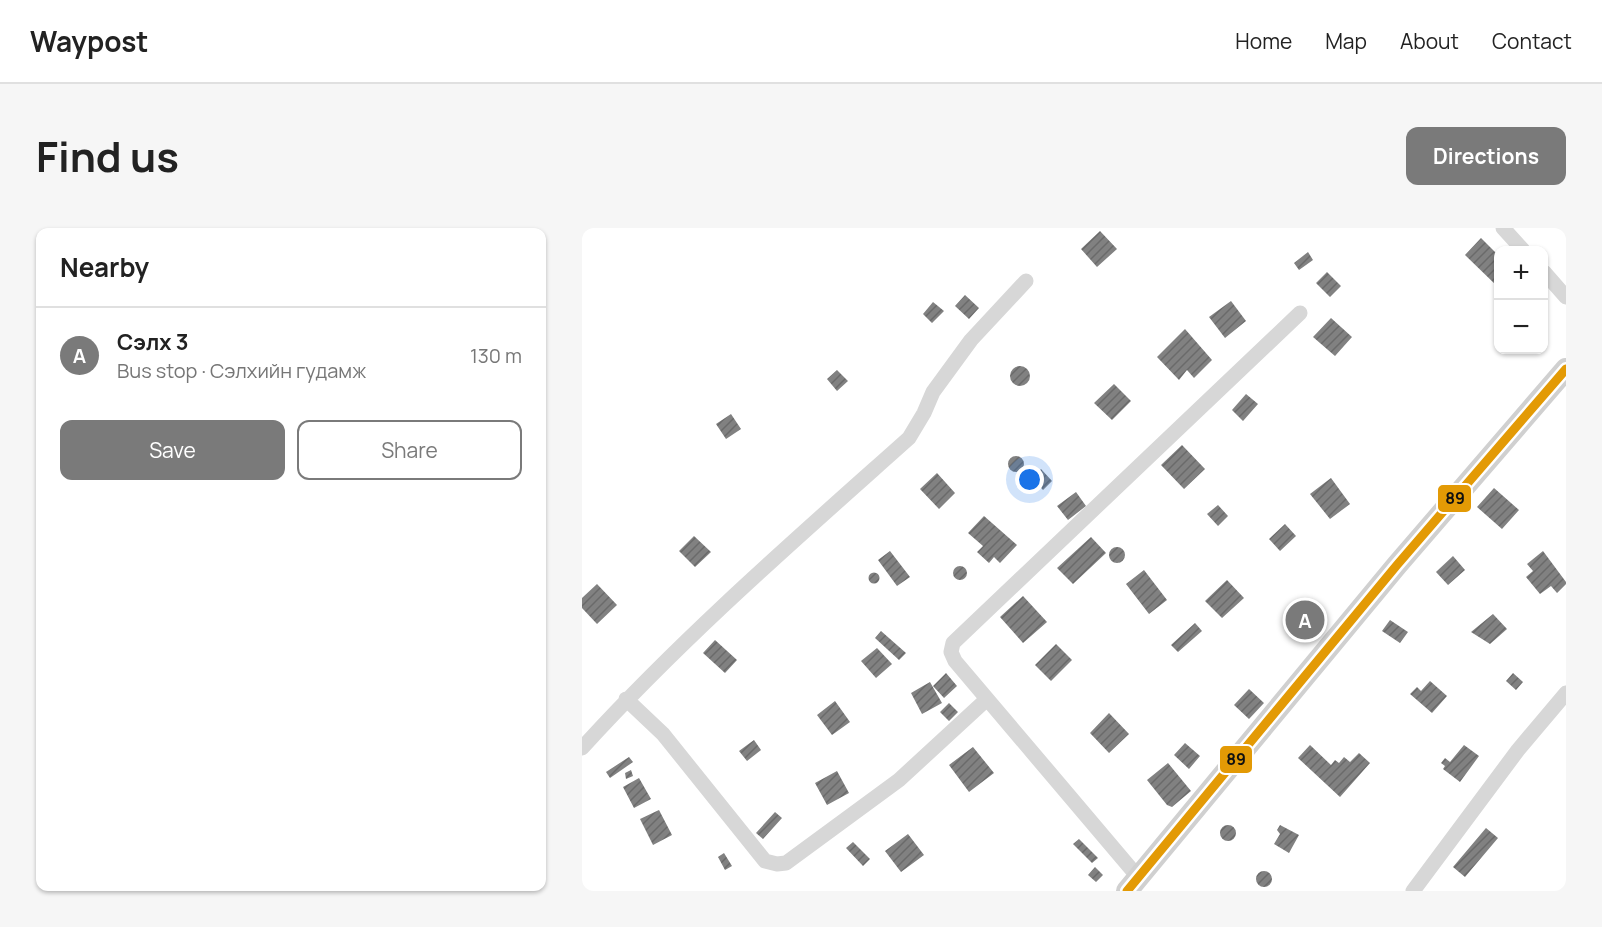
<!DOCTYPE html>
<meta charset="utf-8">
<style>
body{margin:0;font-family:Manrope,sans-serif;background:#f6f6f6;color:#222}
.controls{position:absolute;right:18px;top:18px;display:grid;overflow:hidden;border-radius:12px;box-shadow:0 2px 4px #0004}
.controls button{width:54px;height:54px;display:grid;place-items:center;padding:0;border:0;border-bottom:2px solid #e0e0e0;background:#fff;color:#222;font:30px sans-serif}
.you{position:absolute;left:448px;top:252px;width:21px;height:21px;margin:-15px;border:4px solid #fff;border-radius:50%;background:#1a73e8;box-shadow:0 0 0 9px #1a73e833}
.badge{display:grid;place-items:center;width:39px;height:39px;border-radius:50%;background:#7a7a7a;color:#fff;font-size:20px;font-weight:700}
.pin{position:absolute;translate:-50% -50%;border:3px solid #fff;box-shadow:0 2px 6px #0006}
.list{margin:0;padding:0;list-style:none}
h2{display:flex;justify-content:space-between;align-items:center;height:78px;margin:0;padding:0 24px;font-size:26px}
h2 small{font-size:20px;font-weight:400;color:#767676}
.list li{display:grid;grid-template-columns:39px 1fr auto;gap:18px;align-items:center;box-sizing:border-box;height:96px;padding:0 24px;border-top:2px solid #e0e0e0}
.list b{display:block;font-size:22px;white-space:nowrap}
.list p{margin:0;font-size:20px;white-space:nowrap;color:#767676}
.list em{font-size:20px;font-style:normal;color:#767676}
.actions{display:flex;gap:12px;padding:18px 24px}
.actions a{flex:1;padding:14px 0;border:2px solid #7a7a7a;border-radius:12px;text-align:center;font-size:21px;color:#7a7a7a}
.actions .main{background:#7a7a7a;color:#fff}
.map{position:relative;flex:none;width:984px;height:663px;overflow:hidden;border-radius:12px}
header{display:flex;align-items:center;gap:36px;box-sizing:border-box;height:84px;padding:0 30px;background:#fff;border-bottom:2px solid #e0e0e0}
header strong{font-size:28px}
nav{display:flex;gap:33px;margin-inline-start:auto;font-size:21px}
.intro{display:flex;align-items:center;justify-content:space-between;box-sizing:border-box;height:144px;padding:0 36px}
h1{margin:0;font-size:42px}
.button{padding:15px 27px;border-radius:12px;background:#7a7a7a;color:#fff;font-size:21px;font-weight:700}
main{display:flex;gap:36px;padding:0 36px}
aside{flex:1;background:#fff;border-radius:12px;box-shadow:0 2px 4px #0004}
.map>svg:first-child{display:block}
.building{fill:url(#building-hatch)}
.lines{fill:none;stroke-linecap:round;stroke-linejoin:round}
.minor{stroke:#d7d7d7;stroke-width:15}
.secondary{stroke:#d0d0d0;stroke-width:22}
.bus-1-casing{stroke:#fff;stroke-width:14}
.bus-1{stroke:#e39a05;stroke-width:9}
.line-badge{stroke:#fff;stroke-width:2}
.pale-badge-label{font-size:16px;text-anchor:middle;font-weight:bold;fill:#111}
</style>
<header>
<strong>Waypost</strong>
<nav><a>Home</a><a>Map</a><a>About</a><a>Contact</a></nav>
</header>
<div class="intro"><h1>Find us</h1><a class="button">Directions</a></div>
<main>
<aside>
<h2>Nearby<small></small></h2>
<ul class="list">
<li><span class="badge">A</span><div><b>Сэлх 3</b><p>Bus stop · Сэлхийн гудамж</p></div><em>130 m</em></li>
</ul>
<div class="actions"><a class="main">Save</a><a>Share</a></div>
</aside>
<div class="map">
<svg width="984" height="663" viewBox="0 0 984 663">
<defs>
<pattern id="building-hatch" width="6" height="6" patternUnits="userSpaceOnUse" patternTransform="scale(1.5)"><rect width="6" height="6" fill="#818181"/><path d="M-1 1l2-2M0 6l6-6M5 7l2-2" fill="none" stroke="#6a6a6a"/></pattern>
</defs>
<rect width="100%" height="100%" fill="#fff"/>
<path class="building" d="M 518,3 L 535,21 L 515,39 L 499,21 Z
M 899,10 L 916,27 L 916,59 L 883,27 Z
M 726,24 L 731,32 L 717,42 L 712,35 Z
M 745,44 L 759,58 L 748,69 L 734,55 Z
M 383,67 L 397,80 L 387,91 L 373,78 Z
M 649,73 L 664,93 L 643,110 L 627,89 Z
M 351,74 L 362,83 L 350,95 L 341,86 Z
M 749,90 L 770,109 L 753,128 L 731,109 Z
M 603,101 L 630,132 L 612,150 L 605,142 L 597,152 L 575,129 Z
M428 148a10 10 0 1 1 20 0a10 10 0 1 1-20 0Z
M 255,142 L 266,153 L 255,163 L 245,151 Z
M 532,156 L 549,173 L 530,192 L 512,175 Z
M 664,166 L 676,176 L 661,193 L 650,182 Z
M 149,186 L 159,201 L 144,211 L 134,196 Z
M 600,217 L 623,241 L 602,261 L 579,237 Z
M426 236a8 8 0 1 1 16 0a8 8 0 1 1-16 0Z
M 459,241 L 470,253 L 461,262 L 450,250 Z
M 355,245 L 373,265 L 357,281 L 338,261 Z
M 749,250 L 768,276 L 748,291 L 728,266 Z
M 912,260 L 937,282 L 920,301 L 895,279 Z
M 494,264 L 504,278 L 486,292 L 475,278 Z
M 636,277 L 646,288 L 636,298 L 625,286 Z
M 402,288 L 435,317 L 418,335 L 412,329 L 407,335 L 395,324 L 401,318 L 386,305 Z
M 703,296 L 714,308 L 698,323 L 687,311 Z
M 112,308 L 129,324 L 113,339 L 97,323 Z
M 509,309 L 524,325 L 491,356 L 475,340 Z
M527 327a8 8 0 1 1 16 0a8 8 0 1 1-16 0Z
M 308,323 L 328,349 L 315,358 L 296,332 Z
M 961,323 L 984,354 L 984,356 L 975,365 L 969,358 L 958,366 L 944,349 L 951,343 L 945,336 Z
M 871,328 L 883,342 L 866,357 L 854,344 Z
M371 345a7 7 0 1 1 14 0a7 7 0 1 1-14 0Z
M 562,342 L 585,372 L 567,386 L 544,356 Z
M286.5 350a5.5 5.5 0 1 1 11 0a5.5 5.5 0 1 1-11 0Z
M 645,352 L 662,370 L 640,390 L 623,373 Z
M 15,356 L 35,377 L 15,396 L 0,380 L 0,370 Z
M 441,368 L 465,394 L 441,415 L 418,389 Z
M 911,386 L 925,401 L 908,416 L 889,404 Z
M 808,392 L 826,404 L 818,415 L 800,403 Z
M 613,395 L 620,403 L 596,424 L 589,417 Z
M 299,403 L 324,425 L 317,432 L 293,410 Z
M 133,412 L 155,432 L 143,445 L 121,425 Z
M 474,416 L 490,432 L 469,453 L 453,437 Z
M 295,420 L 310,436 L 294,450 L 279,433 Z
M 364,445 L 375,458 L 362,470 L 351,458 Z
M 931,445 L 941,454 L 934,462 L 924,453 Z
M 848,453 L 865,468 L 850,485 L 828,466 L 835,459 L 839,463 Z
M 348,454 L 360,475 L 340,486 L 329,465 Z
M 667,461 L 682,475 L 667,491 L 652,477 Z
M 253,473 L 268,494 L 250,507 L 235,487 Z
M 367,475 L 376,484 L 367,493 L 358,484 Z
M 527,485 L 547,506 L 527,525 L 508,505 Z
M 172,512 L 179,522 L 165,533 L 157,523 Z
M 603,515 L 618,528 L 607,541 L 592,527 Z
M 728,517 L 749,537 L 753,532 L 757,535 L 762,529 L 768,534 L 777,525 L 788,535 L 758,569 L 716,530 Z
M 882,517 L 897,528 L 878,554 L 861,541 L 863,538 L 859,535 L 863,530 L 868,534 Z
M 391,519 L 412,545 L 387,564 L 367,537 Z
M 47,529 L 51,534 L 28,550 L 24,544 Z
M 586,535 L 609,563 L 590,579 L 585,577 L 565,552 Z
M 49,542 L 51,548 L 44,551 L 43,545 Z
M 255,543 L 267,565 L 245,577 L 233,555 Z
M 57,550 L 69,571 L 52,580 L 41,559 Z
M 77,582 L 90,607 L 71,617 L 58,591 Z
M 193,584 L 200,590 L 181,611 L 174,605 Z
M 698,597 L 717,607 L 707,625 L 692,616 L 698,606 L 695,602 Z
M638 605a8 8 0 1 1 16 0a8 8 0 1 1-16 0Z
M 904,600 L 916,610 L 883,649 L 871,639 Z
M 326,606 L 342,627 L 319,644 L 303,623 Z
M 497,611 L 516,630 L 510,635 L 491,616 Z
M 271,614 L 288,631 L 281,638 L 264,620 Z
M 142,625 L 150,638 L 143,642 L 136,629 Z
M 513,639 L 521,647 L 514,654 L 506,647 Z
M674 651a8 8 0 1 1 16 0a8 8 0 1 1-16 0Z"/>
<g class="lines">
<path class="minor" d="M 921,0 L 941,22
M 962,44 L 984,69
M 44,471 L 81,506 L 183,633 L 195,636 L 204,635 L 317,552 L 405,471
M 0,520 C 101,409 215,310 327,210 L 342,185 L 351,164 L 389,112 L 444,53
M 556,649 L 373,433 L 369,424 L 371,415 L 718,85
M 831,663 L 936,522 L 984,465"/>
<path class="secondary" d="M 545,663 L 815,337 L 984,141"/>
<g class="bus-1-casing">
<path id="bus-1" d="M 545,663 L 815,337 L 984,141"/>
</g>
<use href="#bus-1" class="bus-1"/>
</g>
<g class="line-badge">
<rect x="855" y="256" width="35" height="29" rx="6" fill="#e39a05"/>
<rect x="637" y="517" width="34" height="29" rx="6" fill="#e39a05"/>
</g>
<g class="pale-badge-label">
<text x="873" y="276">89</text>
<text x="654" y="537">89</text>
</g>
</svg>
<div class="controls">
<button>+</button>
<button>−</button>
</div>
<div class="you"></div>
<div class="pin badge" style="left:723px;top:392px">A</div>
</div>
</main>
